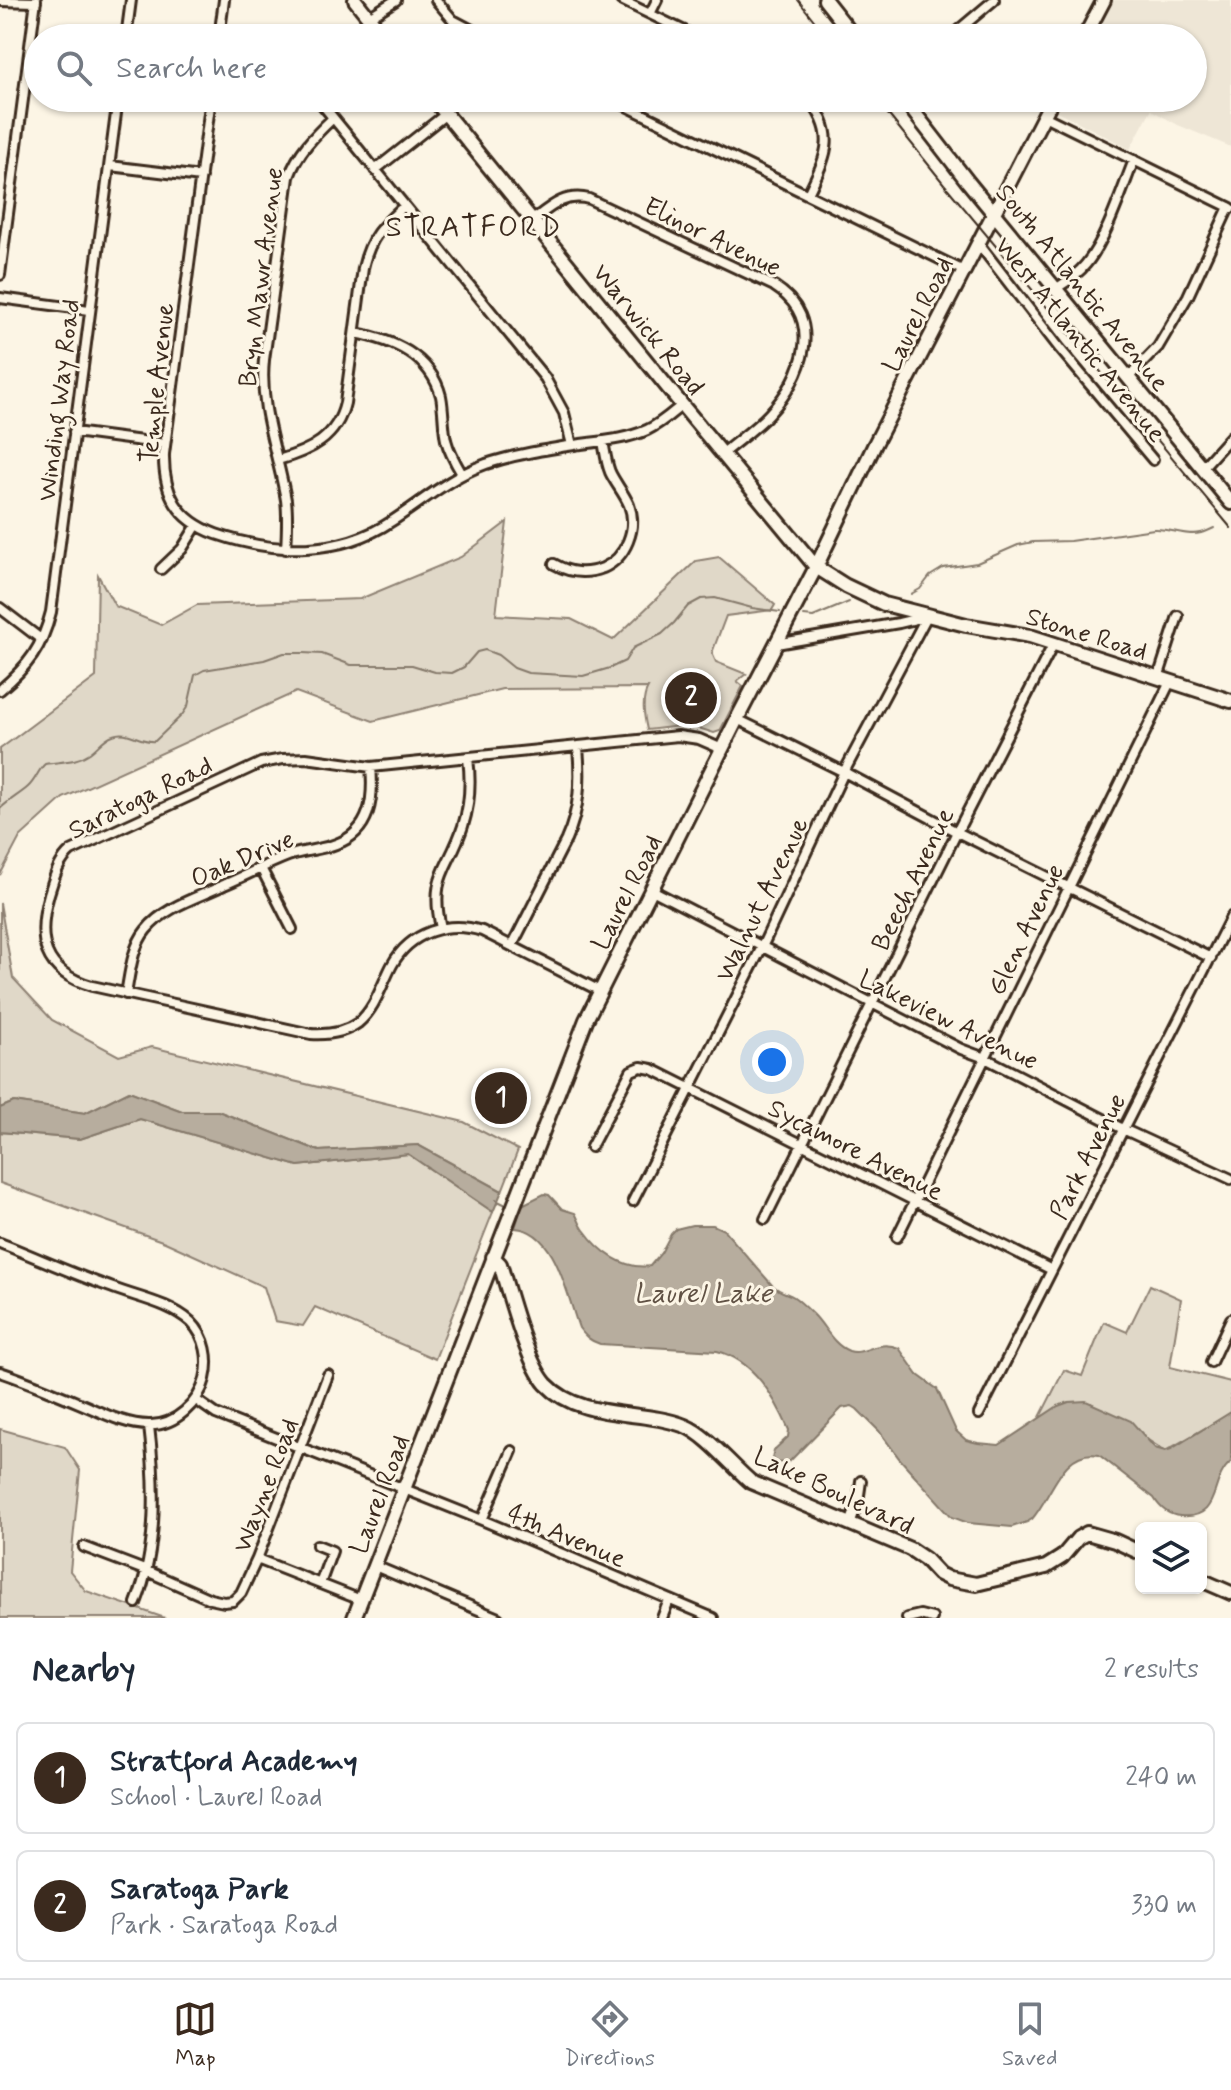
<!DOCTYPE html>
<meta charset="utf-8">
<style>
body{margin:0;font-family:Mynerve,sans-serif;background:#f6f6f7;color:#1f2937}
.controls{position:absolute;right:24px;bottom:24px;display:grid;overflow:hidden;border-radius:12px;box-shadow:0 2px 6px #0004}
.controls button{width:72px;height:72px;display:grid;place-items:center;padding:0;border:0;border-bottom:2px solid #e0e1e3;background:#fff;color:#1f2937;font:40px sans-serif}
.you{position:absolute;left:772px;top:1062px;width:28px;height:28px;margin:-20px;border:6px solid #fff;border-radius:50%;background:#1a73e8;box-shadow:0 0 0 12px #1a73e833}
.badge{display:grid;place-items:center;width:52px;height:52px;border-radius:50%;background:#3b2a1e;color:#fff;font-size:26px;font-weight:700}
.pin{position:absolute;translate:-50% -50%;border:4px solid #fff;box-shadow:0 2px 8px #0006}
.list{margin:0;padding:0;list-style:none}
h2{display:flex;justify-content:space-between;align-items:center;height:104px;margin:0;padding:0 32px;font-size:34px}
h2 small{font-size:26px;font-weight:400;color:#747a83}
.list li{display:grid;grid-template-columns:52px 1fr auto;gap:24px;align-items:center;box-sizing:border-box;height:112px;margin:0 16px 16px;padding:0 16px;border:2px solid #e0e1e3;border-radius:12px}
.list b{display:block;font-size:30px;white-space:nowrap}
.list p{margin:0;font-size:26px;white-space:nowrap;color:#747a83}
.list em{font-size:26px;font-style:normal;color:#747a83}
.icon{flex:none;width:44px;height:44px;fill:none;stroke:currentColor;stroke-width:2;stroke-linecap:round;stroke-linejoin:round}
.map{position:relative;flex:none;width:1231px;height:1618px;overflow:hidden}
.search{position:absolute;background:#fff;box-shadow:0 2px 6px #0004;left:24px;right:24px;top:24px;height:88px;display:flex;align-items:center;gap:20px;box-sizing:border-box;padding:0 28px;border-radius:44px;color:#747a83;font-size:30px}
.sheet{height:360px;background:#fff}
nav{display:flex;justify-content:space-around;align-items:center;box-sizing:border-box;height:112px;border-top:2px solid #e0e1e3;background:#fff;font-size:22px;color:#747a83}
nav a{display:grid;justify-items:center;gap:4px}
nav .on{color:#3b2a1e}
.map>svg:first-child{display:block}
.built{fill:#eee6d6}
.green{fill:#e0d8c8;stroke:#8e8173;stroke-width:2}
.water{fill:#b7ad9e;stroke:#85796b;stroke-width:2}
.lines{fill:none;stroke-linecap:round;stroke-linejoin:round}
.stream{stroke:#85796b;stroke-width:2}
.street-casing{stroke:#3b2a1e;stroke-width:14}
.secondary-casing{stroke:#3b2a1e;stroke-width:18}
.street{stroke:#fcf5e5;stroke-width:8}
.secondary{stroke:#fcf5e5;stroke-width:12}
.rail{stroke:#3b2a1e;stroke-width:2}
.labels{text-anchor:middle;stroke-width:6;stroke-linejoin:round;paint-order:stroke}
.street-label{font-size:26px;fill:#3b2a1e;stroke:#fcf5e5}
.water-label{font-size:28px;font-style:italic;fill:#605144;stroke:#fcf5e5}
.quarter-label{font-size:30px;letter-spacing:2px;fill:#3b2a1e;stroke:#fcf5e5}
</style>
<div class="map">
<svg width="1231" height="1618" viewBox="0 0 1231 1618">
<rect width="100%" height="100%" fill="#fcf5e5"/>
<filter id="ink" filterUnits="userSpaceOnUse"><feTurbulence type="fractalNoise" baseFrequency=".0125" numOctaves="2"/><feDisplacementMap in="SourceGraphic" scale="16" xChannelSelector="R" yChannelSelector="G"/><feConvolveMatrix kernelMatrix="1 2 1 2 8 2 1 2 1" color-interpolation-filters="sRGB"/></filter>
<g filter="url(#ink)">
<path class="built" d="M 1113,0 L 1231,0 L 1231,147 L 1178,125 L 1151,110 L 1130,149 L 1055,110 L 1061,98 L 1193,98 L 1193,38 L 1093,38 Z"/>
<path class="green" d="M 507,522 L 496,615 L 571,619 L 613,640 L 696,561 L 719,557 L 775,605 L 772,610 L 726,616 L 712,653 L 716,662 L 746,674 L 737,681 L 743,686 L 720,731 L 714,733 L 689,725 L 647,730 C 644,716 641,700 648,688 L 502,689 L 373,721 L 296,692 L 63,798 L 20,837 L 0,875 L 0,749 L 96,677 L 98,575 L 115,606 L 161,625 L 197,605 L 360,599 L 461,557 Z
M 0,903 L 13,978 L 52,1020 L 119,1056 L 152,1047 L 464,1122 L 518,1150 L 502,1191 L 418,1145 L 319,1151 L 218,1111 L 182,1111 L 129,1091 L 85,1113 L 14,1102 L 0,1108 Z
M 140,1119 L 298,1166 L 408,1154 L 493,1212 L 435,1359 L 315,1307 L 303,1326 L 275,1321 L 264,1287 L 165,1242 L 0,1183 L 0,1132 L 80,1139 Z
M 1150,1285 L 1181,1299 L 1170,1367 L 1231,1382 L 1231,1413 L 1165,1451 L 1091,1403 L 1039,1419 L 1064,1370 L 1082,1376 L 1104,1322 L 1127,1332 Z
M 0,1429 L 65,1447 L 80,1470 L 70,1571 L 86,1591 L 165,1618 L 0,1618 Z"/>
<path class="water" d="M 129,1091 L 182,1111 L 218,1111 L 319,1151 L 418,1145 L 502,1191 L 493,1212 L 408,1154 L 298,1166 L 140,1119 L 80,1139 L 0,1132 L 0,1108 L 14,1102 L 85,1113 Z
M 544,1194 L 549,1195 L 562,1209 L 575,1213 C 578,1218 580,1225 584,1230 C 599,1251 623,1270 650,1266 L 661,1253 L 671,1234 L 676,1229 L 692,1225 L 713,1225 L 724,1230 L 772,1285 C 779,1292 787,1293 794,1297 C 801,1302 808,1309 814,1315 C 825,1326 833,1345 849,1351 C 865,1356 876,1339 899,1348 L 918,1375 L 937,1389 L 956,1431 L 966,1440 L 978,1443 L 999,1445 L 1058,1406 L 1069,1402 L 1086,1401 L 1131,1421 L 1155,1448 L 1165,1451 L 1171,1449 L 1231,1412 L 1231,1462 C 1208,1480 1223,1520 1180,1516 C 1168,1515 1160,1508 1154,1498 L 1099,1455 C 1062,1447 1052,1497 1032,1519 L 1027,1522 L 1012,1527 L 968,1523 L 952,1517 L 899,1458 L 879,1431 L 857,1409 L 852,1406 L 842,1408 L 789,1462 L 776,1463 L 772,1459 L 774,1450 L 788,1437 L 789,1430 C 775,1398 754,1360 717,1351 L 600,1344 C 590,1341 585,1336 579,1328 C 567,1296 556,1230 515,1228 L 522,1205 Z"/>
<g class="lines">
<path class="stream" d="M 911,594 L 920,589 L 930,576 L 943,568 L 977,563 L 1018,545 L 1033,542 L 1070,541 L 1154,529 C 1170,528 1186,537 1201,533 C 1206,532 1210,530 1214,528
M 804,616 L 813,617 L 849,602
M 0,809 C 9,800 19,795 28,787 C 36,780 38,770 45,764 C 60,761 75,763 88,754 C 97,749 103,738 113,735 C 128,729 140,743 155,741 L 182,715 L 188,706 L 195,675 L 204,670 L 264,660 L 284,653 L 303,653 L 322,654 L 351,665 L 412,665 L 435,672 L 452,673 L 464,667 L 477,652 L 485,650 L 498,655 L 514,668 L 528,673 L 583,676 L 610,668 L 625,661 L 633,648 L 662,634 L 674,623 L 688,606 L 701,599 L 715,598 L 752,608 L 780,612
M 370,1148 L 395,1147
M 496,1200 L 508,1206"/>
<g class="street-casing">
<path id="street" d="M 436,0 L 453,20 L 487,38
M 621,0 L 699,38
M 0,1 L 36,2
M 650,14 L 657,0
M 369,17 L 396,0
M 126,38 L 131,0
M 219,38 L 224,0
M 747,38 L 750,32
M 949,38 L 994,0
M 211,98 L 164,454 C 163,494 178,520 216,534 C 274,554 340,556 392,521 C 423,501 450,477 486,464 C 516,454 549,449 581,444 C 603,441 627,439 647,430 C 660,424 671,414 682,405
M 317,98 L 545,378 L 564,413 L 572,445
M 610,98 L 964,271
M 808,98 C 839,135 826,156 808,194
M 1044,116 L 1231,208
M 110,166 L 201,177
M 375,170 L 446,114
M 533,220 C 551,206 565,193 589,199 L 774,286 C 826,319 803,377 769,414 C 755,429 737,441 722,454
M 978,243 L 1060,349 L 1153,460
M 0,275 L 36,0
M 1057,288 C 1068,281 1078,274 1086,264 C 1106,240 1122,190 1134,160
M 0,298 L 89,310
M 355,333 C 393,340 430,355 441,396 C 444,411 443,426 446,440 C 449,452 456,464 462,474
M 1129,377 L 1158,347 L 1188,296 L 1229,207
M 74,432 L 165,444
M 278,460 C 310,451 337,438 345,403 L 363,268 C 370,237 381,227 404,206
M 1202,468 L 1231,436
M 286,549 C 287,533 288,516 286,500 C 278,453 259,408 264,360 L 289,177 C 298,152 314,136 333,118
M 554,564 C 570,573 585,575 603,568 C 626,558 638,528 629,505 C 624,493 615,483 610,472 C 606,462 605,451 603,441
M 161,569 L 182,549 L 197,525
M 0,608 L 42,640
M 776,644 L 899,623 L 924,617
M 1158,678 L 1178,616
M 0,690 C 28,666 42,648 51,612 L 118,98
M 737,719 L 844,772 L 957,832 L 1211,958
M 261,868 L 292,929
M 652,890 L 961,1049 L 985,1058 L 1123,1129 L 1231,1179
M 441,928 C 429,875 449,870 463,826 C 470,804 471,781 468,758
M 512,946 L 566,840 C 580,809 581,780 578,747
M 600,991 L 482,931 C 448,920 410,932 392,965 C 382,984 375,1009 358,1023 C 344,1033 327,1035 311,1034 L 92,986 C 43,972 36,940 49,894 C 54,878 58,862 71,851 L 261,763 L 283,759 L 306,758 L 371,767 L 678,736 L 699,739 L 722,749
M 126,994 C 130,973 132,947 146,930 C 165,906 200,897 226,884 C 247,875 267,864 288,856 C 304,850 321,850 336,844 C 371,832 374,798 371,767
M 591,1147 L 631,1071 L 641,1067 L 652,1069 L 1052,1270
M 633,1201 L 762,947 L 844,772 L 927,616
M 765,1219 L 957,832 L 1054,643
M 897,1237 L 1170,682
M 0,1243 C 38,1258 75,1275 113,1288 C 139,1298 170,1303 191,1322 C 206,1337 210,1359 205,1379 C 199,1403 175,1426 149,1425 C 125,1425 101,1412 79,1403 C 53,1392 27,1381 0,1372
M 1211,1362 L 1231,1319
M 196,1400 L 216,1414 L 482,1520 L 713,1618
M 979,1414 L 1231,917
M 482,1520 L 512,1451
M 850,1524 L 858,1502 L 861,1481
M 317,1545 L 332,1551 L 320,1584
M 84,1547 L 147,1571 L 210,1599 L 224,1602 L 233,1601 L 241,1593 L 257,1559 L 328,1375
M 257,1559 L 361,1600
M 375,1566 L 498,1618
M 136,1603 C 158,1549 156,1484 149,1426
M 662,1618 L 669,1600
M 907,1618 L 920,1615 L 932,1618"/>
</g>
<g class="secondary-casing">
<path id="secondary" d="M 355,0 L 385,38
M 825,0 L 855,38
M 1084,38 L 1104,0
M 433,98 L 682,405 L 816,567 L 846,586 L 884,604 L 966,625 L 1030,636 L 1231,701
M 903,98 L 968,182 L 1231,503
M 493,1257 L 500,1264 C 509,1293 527,1363 546,1384 C 581,1421 642,1409 685,1426 C 707,1435 732,1466 751,1482 L 910,1549 L 925,1559 L 939,1574 L 949,1579 L 976,1584 L 1046,1567 L 1062,1557 L 1078,1538 L 1087,1533 L 1115,1541 L 1141,1553
M 1201,1580 L 1231,1593
M 354,1618 L 586,1020 L 737,719 L 816,567 L 875,444 L 1053,98"/>
</g>
<use href="#street" class="street"/>
<use href="#secondary" class="secondary"/>
<path class="rail" d="M 798,0 L 828,38
M 875,98 L 944,184 L 1231,528"/>
</g>
</g>
<g class="labels">
<g class="street-label">
<text transform="translate(713 236) rotate(26)" y="9">Elinor Avenue</text>
<text transform="translate(260 277) rotate(-83)" y="9">Bryn Mawr Avenue</text>
<text transform="translate(1083 287) rotate(51)" y="9">South Atlantic Avenue</text>
<text transform="translate(917 314) rotate(-63)" y="9">Laurel Road</text>
<text transform="translate(649 329) rotate(51)" y="9">Warwick Road</text>
<text transform="translate(1081 339) rotate(51)" y="9">West Atlantic Avenue</text>
<text transform="translate(156 383) rotate(-84)" y="9">Temple Avenue</text>
<text transform="translate(58 400) rotate(-83)" y="9">Winding Way Road</text>
<text transform="translate(1087 633) rotate(17)" y="9">Stone Road</text>
<text transform="translate(140 797) rotate(-26)" y="9">Saratoga Road</text>
<text transform="translate(242 858) rotate(-23)" y="9">Oak Drive</text>
<text transform="translate(912 879) rotate(-64)" y="9">Beech Avenue</text>
<text transform="translate(626 892) rotate(-63)" y="9">Laurel Road</text>
<text transform="translate(761 899) rotate(-64)" y="9">Walnut Avenue</text>
<text transform="translate(1025 929) rotate(-64)" y="9">Glen Avenue</text>
<text transform="translate(949 1019) rotate(26)" y="9">Lakeview Avenue</text>
<text transform="translate(856 1149) rotate(27)" y="9">Sycamore Avenue</text>
<text transform="translate(1087 1156) rotate(-63)" y="9">Park Avenue</text>
<text transform="translate(265 1485) rotate(-69)" y="9">Wayne Road</text>
<text transform="translate(834 1490) rotate(25)" y="9">Lake Boulevard</text>
<text transform="translate(379 1494) rotate(-69)" y="9">Laurel Road</text>
<text transform="translate(567 1535) rotate(23)" y="9">4th Avenue</text>
</g>
<g class="water-label">
<text x="703" y="1302">Laurel Lake</text>
</g>
<g class="quarter-label">
<text x="474" y="236">STRATFORD</text>
</g>
</g>
</svg>
<div class="controls">
<button><svg class="icon" aria-label="layers" viewBox="0 0 24 24"><path d="M12 4l9 5-9 5-9-5zM3 14l9 5 9-5"/></svg></button>
</div>
<div class="you"></div>
<div class="pin badge" style="left:501px;top:1098px">1</div>
<div class="pin badge" style="left:691px;top:698px">2</div>
<div class="search"><svg class="icon" aria-label="search" viewBox="0 0 24 24"><circle cx="10" cy="10" r="6"/><path d="M15 15l6 6"/></svg>Search here</div>
</div>
<section class="sheet">
<h2>Nearby<small>2 results</small></h2>
<ul class="list">
<li><span class="badge">1</span><div><b>Stratford Academy</b><p>School · Laurel Road</p></div><em>240 m</em></li>
<li><span class="badge">2</span><div><b>Saratoga Park</b><p>Park · Saratoga Road</p></div><em>330 m</em></li>
</ul>
</section>
<nav>
<a class="on"><svg class="icon" aria-label="map" viewBox="0 0 24 24"><path d="M3 6l6-2 6 2 6-2v14l-6 2-6-2-6 2zM9 4v14M15 6v14"/></svg>Map</a>
<a><svg class="icon" aria-label="directions" viewBox="0 0 24 24"><path d="M12 3l9 9-9 9-9-9zM9 14v-3h6M13 9l2 2-2 2"/></svg>Directions</a>
<a><svg class="icon" aria-label="saved" viewBox="0 0 24 24"><path d="M7 4h10v16l-5-4-5 4z"/></svg>Saved</a>
</nav>
